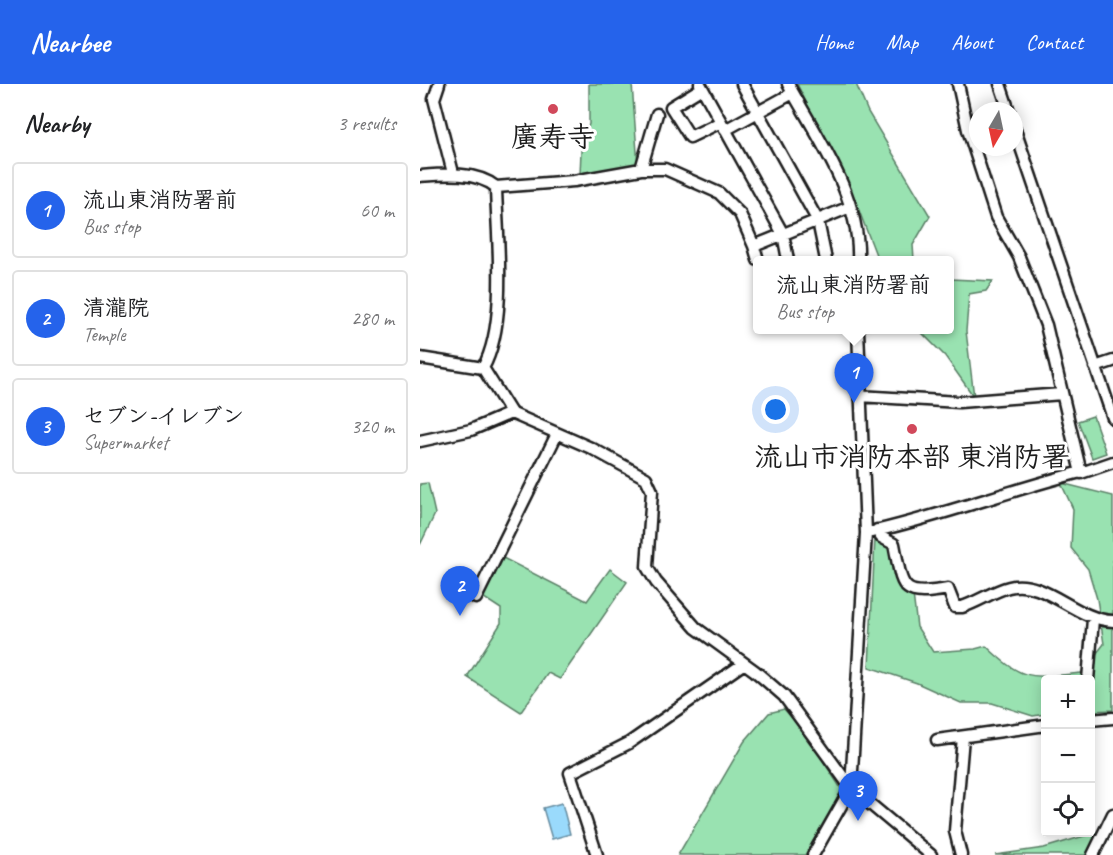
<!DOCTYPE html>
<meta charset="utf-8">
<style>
body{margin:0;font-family:Caveat,"Klee One",sans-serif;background:#f2f2f2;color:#202124}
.controls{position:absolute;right:18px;bottom:18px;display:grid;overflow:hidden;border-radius:6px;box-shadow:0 3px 15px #0003}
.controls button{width:54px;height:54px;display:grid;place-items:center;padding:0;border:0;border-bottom:2px solid #e0e0e0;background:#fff;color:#202124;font:30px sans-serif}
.compass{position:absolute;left:549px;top:18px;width:54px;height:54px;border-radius:50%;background:#fff;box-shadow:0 3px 15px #0003;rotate:189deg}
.you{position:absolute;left:356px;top:326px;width:21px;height:21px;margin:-15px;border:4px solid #fff;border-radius:50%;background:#1a73e8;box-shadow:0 0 0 9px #1a73e833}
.badge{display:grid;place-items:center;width:39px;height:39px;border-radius:50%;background:#2563eb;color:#fff;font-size:20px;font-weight:700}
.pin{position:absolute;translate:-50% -50px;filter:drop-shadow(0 2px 3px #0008)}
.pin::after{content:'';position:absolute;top:32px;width:21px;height:18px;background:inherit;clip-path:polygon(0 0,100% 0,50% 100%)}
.popup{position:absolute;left:333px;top:172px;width:201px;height:78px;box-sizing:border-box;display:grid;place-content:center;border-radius:6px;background:#fff;filter:drop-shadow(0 2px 4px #0005);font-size:20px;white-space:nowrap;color:#757577}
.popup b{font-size:22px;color:#202124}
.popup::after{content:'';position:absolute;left:50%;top:100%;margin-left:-12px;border:12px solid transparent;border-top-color:#fff}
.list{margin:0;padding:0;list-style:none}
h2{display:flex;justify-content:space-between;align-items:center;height:78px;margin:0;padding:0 24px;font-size:26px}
h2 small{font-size:20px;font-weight:400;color:#757577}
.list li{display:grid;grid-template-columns:39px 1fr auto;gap:18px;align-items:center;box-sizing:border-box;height:96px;margin:0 12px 12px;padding:0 12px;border:2px solid #e0e0e0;border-radius:6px}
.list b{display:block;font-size:22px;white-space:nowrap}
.list p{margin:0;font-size:20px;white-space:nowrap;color:#757577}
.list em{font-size:20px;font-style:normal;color:#757577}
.icon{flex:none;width:33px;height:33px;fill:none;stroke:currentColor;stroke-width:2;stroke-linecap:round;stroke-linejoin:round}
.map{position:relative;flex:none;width:693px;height:771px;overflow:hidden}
header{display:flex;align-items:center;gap:36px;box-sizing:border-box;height:84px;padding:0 30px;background:#2563eb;color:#fff}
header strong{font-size:28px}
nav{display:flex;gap:33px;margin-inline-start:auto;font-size:21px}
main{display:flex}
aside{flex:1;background:#fff}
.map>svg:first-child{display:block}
.green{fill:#99e2b1;stroke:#5a7f66;stroke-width:1.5}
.water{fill:#9adafc;stroke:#688ea2;stroke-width:1.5}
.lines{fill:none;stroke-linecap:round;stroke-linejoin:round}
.minor-casing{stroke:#1c1c1c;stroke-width:15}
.minor{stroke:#fff;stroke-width:10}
.poi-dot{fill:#d1495b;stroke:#fff;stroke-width:2}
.labels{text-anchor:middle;stroke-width:6;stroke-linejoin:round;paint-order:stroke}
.poi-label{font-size:28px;font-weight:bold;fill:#1c1c1c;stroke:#fff}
</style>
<header>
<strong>Nearbee</strong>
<nav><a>Home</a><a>Map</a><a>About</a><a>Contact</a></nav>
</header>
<main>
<aside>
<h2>Nearby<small>3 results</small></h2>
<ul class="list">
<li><span class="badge">1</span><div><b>流山東消防署前</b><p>Bus stop</p></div><em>60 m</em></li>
<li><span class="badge">2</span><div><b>清瀧院</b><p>Temple</p></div><em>280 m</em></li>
<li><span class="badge">3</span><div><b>セブン-イレブン</b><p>Supermarket</p></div><em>320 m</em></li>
</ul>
</aside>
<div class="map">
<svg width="693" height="771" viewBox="0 0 693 771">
<rect width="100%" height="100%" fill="#fff"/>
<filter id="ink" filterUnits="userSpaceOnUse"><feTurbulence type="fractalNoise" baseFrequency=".0167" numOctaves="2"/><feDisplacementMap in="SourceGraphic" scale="12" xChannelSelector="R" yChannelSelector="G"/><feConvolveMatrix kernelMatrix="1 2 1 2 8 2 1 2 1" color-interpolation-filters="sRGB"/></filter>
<g filter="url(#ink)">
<path class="green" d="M 169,0 L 212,0 L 218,82 L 160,91 L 161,67 L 169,40 Z
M 377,0 L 436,0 L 448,28 L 510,132 L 493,161 L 494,176 L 458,176 L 433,111 Z
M 530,195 L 573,197 L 566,207 L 549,210 L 546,247 L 554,313 L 525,272 L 499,246 L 530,246 Z
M 673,332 L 686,369 L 672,374 L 658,337 Z
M 8,399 L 15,430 L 0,461 L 0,400 Z
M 641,399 L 693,412 L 693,626 L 671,627 L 670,596 L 626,596 L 625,630 L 613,632 L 572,619 L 541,619 L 497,599 L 449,583 L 455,454 L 477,464 L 493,510 L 497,543 L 513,568 L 555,565 L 566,562 C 604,598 610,594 661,589 L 684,560 L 677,515 L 668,485 L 651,464 L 653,425 Z
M 81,473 L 167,517 L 190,485 L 207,498 L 140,595 L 128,589 L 101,628 L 47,593 L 81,539 L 81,525 L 61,512 Z
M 364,625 L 383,646 L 422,706 L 385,771 L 258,771 L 324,658 L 349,629 Z
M 681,747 L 669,771 L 575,771 L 624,764 Z"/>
<path class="water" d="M 142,719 L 150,750 L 132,755 L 123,724 Z"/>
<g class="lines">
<g class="minor-casing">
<path id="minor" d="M 19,0 L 14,15 L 33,89
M 280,0 L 363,150 L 368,176
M 322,0 L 398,137 L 406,176
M 368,0 C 397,53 441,113 438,176
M 538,0 L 548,46 L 576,133 L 599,173 L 626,241 L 661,389 L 693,378
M 580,0 L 589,27
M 282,4 L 251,23 L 270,53 L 301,38
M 594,43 L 693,334
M 305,46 L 373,9
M 221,85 L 237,30
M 0,92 C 24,90 56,87 76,103 L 154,97 L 221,85 L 245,85 L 299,109 L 320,130 L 334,162
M 338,176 L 334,162 L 430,123
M 0,274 L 63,284 L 91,329 L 171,364 L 226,394 L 232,407 L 227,483 L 236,498 L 276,544 L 335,587 L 364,612 L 431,704 L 511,771
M 675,283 L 693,277
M 63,284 C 88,239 77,154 76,103
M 439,312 L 539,318 L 642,310
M 0,357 L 51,346 L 91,329
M 457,446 L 461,453 L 474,460 C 483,504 479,514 528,505 L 535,523 L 542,523 C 558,518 573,507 589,503 C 625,494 655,536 693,537
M 451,448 C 522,432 590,406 661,388
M 56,514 L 137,350
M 668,596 L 673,535
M 670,636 L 693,634
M 517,656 L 626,641
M 177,771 L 150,689 L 209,659 L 323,580
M 393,771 L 431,704 L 446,449 L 438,246
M 541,771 L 535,747 L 543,653
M 673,771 L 693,730"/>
</g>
<use href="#minor" class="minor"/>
</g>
</g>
<g class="poi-dot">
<circle cx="133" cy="25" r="6"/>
<circle cx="492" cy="345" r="6"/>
</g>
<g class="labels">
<g class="poi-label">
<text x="133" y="62">廣寿寺</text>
<text x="492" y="382">流山市消防本部 東消防署</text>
</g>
</g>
</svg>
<div class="controls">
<button>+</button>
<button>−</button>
<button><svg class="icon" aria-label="locate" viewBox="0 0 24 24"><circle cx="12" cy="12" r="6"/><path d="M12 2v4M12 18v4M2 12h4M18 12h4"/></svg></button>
</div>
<svg class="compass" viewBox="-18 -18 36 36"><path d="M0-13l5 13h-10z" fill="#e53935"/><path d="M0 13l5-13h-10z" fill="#757577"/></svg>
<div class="you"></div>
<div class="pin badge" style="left:434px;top:319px">1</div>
<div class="popup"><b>流山東消防署前</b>Bus stop</div>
<div class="pin badge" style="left:40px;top:532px">2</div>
<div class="pin badge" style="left:438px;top:737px">3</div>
</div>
</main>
